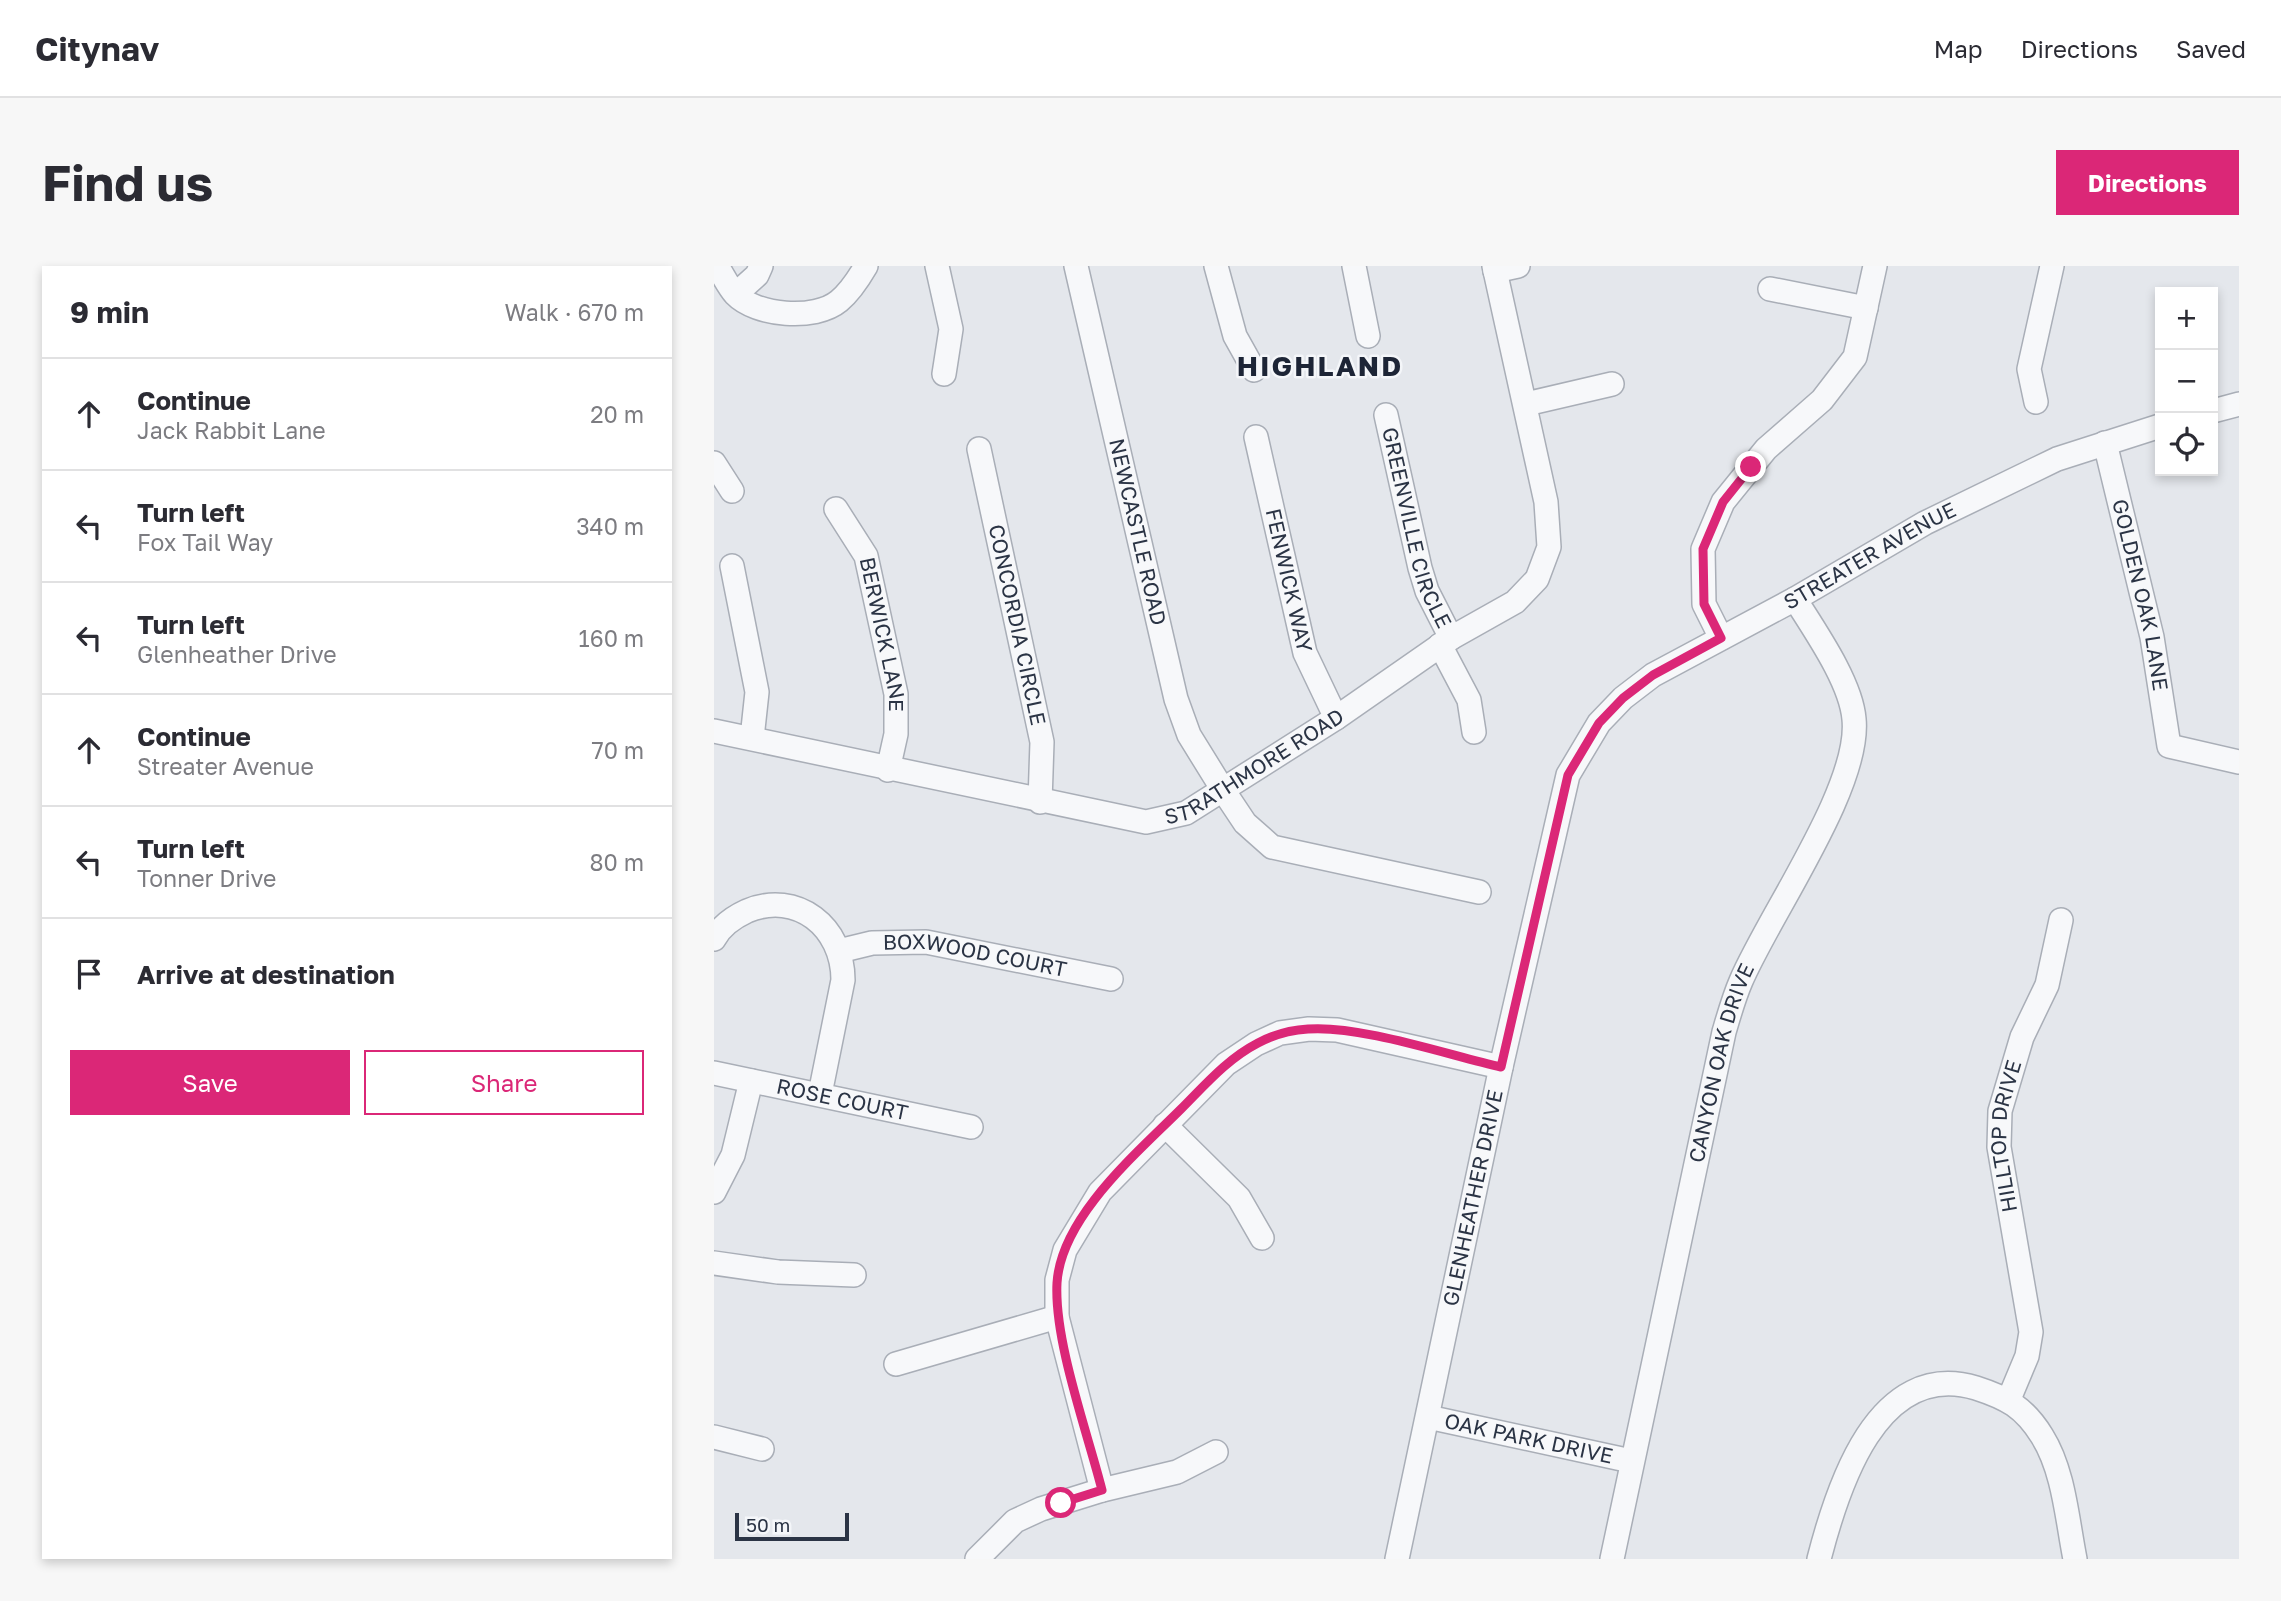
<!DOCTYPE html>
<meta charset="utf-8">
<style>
body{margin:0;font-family:"Golos Text",sans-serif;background:#f7f7f7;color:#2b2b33}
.controls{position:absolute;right:21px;top:21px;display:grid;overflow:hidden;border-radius:0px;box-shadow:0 4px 10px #0003}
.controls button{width:63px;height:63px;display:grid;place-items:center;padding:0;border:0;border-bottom:2px solid #e1e1e2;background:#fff;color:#2b2b33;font:35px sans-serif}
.scale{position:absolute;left:21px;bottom:18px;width:114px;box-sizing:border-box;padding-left:7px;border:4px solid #2b3445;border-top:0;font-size:19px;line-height:24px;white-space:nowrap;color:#2b3445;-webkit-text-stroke:5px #f4f6f9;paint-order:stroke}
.stop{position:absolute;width:21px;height:21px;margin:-16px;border:5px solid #db2777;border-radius:50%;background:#fff}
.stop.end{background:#db2777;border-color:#fff;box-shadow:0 2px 7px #0008}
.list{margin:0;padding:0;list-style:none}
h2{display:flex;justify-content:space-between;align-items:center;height:91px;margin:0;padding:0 28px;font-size:30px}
h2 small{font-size:23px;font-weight:400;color:#7c7c81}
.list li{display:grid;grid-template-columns:46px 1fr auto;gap:21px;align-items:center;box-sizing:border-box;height:112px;padding:0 28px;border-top:2px solid #e1e1e2}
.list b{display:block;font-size:26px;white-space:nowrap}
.list p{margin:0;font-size:23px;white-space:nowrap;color:#7c7c81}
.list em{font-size:23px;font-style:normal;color:#7c7c81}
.actions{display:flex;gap:14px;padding:21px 28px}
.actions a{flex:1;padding:16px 0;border:2px solid #db2777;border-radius:0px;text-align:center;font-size:24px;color:#db2777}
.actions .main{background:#db2777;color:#fff}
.icon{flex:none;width:38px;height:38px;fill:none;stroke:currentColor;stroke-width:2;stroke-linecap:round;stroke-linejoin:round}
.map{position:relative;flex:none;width:1525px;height:1293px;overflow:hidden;border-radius:0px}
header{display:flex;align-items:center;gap:42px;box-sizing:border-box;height:98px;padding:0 35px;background:#fff;border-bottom:2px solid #e1e1e2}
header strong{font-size:33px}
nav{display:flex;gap:38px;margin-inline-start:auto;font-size:24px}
.intro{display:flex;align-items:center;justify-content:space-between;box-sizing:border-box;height:168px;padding:0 42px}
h1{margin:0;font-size:49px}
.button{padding:18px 32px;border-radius:0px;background:#db2777;color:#fff;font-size:24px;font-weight:700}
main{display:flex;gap:42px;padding:0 42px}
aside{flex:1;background:#fff;border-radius:0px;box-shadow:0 4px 10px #0003}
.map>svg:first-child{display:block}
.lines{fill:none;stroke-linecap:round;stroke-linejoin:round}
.minor-casing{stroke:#a9aeb7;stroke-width:26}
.minor{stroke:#f7f8fa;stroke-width:23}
.route{stroke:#db2777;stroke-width:9}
.labels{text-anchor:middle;stroke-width:5;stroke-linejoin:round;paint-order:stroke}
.street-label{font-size:21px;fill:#2b3445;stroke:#f4f6f9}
.district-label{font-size:28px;font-weight:bold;letter-spacing:2px;fill:#1d2536;stroke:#f4f6f9}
</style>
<header>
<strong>Citynav</strong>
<nav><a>Map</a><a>Directions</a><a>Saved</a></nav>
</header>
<div class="intro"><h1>Find us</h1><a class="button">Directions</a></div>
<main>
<aside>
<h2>9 min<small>Walk · 670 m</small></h2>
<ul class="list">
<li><svg class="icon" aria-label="ahead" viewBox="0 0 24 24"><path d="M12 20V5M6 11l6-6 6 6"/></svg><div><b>Continue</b><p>Jack Rabbit Lane</p></div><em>20 m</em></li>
<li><svg class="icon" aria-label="left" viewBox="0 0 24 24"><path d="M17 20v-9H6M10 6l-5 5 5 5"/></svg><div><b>Turn left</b><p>Fox Tail Way</p></div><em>340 m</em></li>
<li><svg class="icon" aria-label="left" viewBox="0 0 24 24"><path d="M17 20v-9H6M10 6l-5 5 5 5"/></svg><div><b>Turn left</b><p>Glenheather Drive</p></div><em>160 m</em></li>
<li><svg class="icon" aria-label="ahead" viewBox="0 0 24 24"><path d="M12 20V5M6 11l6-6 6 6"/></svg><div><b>Continue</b><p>Streater Avenue</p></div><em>70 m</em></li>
<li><svg class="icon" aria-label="left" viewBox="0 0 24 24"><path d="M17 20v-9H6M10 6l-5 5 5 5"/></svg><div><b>Turn left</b><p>Tonner Drive</p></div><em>80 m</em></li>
<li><svg class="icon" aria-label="arrive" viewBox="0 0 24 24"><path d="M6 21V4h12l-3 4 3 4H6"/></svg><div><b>Arrive at destination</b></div></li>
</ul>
<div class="actions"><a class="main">Save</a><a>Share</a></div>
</aside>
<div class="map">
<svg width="1525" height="1293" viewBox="0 0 1525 1293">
<rect width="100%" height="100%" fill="#e4e7ec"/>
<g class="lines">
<g class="minor-casing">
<g id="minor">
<path d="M 3,0 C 9,9 14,20 21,28 C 42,50 101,55 125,35 C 136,26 145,12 152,0"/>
<path d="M 223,0 L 237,63 L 230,108"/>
<path id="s1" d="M 362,0 L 462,433 L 475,469 L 509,524 L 531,557 L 558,581 L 765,626"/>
<path d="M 502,0 L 521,70 L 540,104"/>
<path d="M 640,0 L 654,70"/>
<path d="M 781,5 L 804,0"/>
<path d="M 1056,23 L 1152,42"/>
<path d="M 22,28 L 43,9 L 47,0"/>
<path d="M 1322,136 L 1315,103 L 1338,0"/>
<path d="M 812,138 L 898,118"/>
<path d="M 1499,145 L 1525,138"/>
<path id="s2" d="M 672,149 L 706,302 L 713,325 L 737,372"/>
<path id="s3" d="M 542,171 L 591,387 L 622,452"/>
<path id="s4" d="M 1391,177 L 1438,371 L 1455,480 L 1525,496"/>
<path id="s5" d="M 265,183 L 328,476 L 326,536"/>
<path d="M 0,197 L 18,225"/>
<path id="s6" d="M 122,243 L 152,290 L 182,428 L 182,468 L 174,504"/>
<path d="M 18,300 L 43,426 L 38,472"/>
<path d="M 1007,372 L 990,338 L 989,283 L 1009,236 L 1052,183 L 1108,134 L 1141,91 L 1161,0"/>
<path d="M 726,379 L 755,434 L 760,466"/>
<path id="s7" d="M 0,465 L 432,556 L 472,547 L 622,452 L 737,372 L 801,336 L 823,313 L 835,281 L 832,236 L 780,0"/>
<path d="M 0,673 C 7,660 20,651 33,645 C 83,624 129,661 129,714 L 106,828"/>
<path id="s8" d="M 125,685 L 158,677 L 212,676 L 397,713"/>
<path id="s9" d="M 0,807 L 257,861"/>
<path d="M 451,859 L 525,932 L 548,972"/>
<path d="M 0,926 L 19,889 L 37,815"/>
<path d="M 0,997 L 64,1006 L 140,1009"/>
<path d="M 182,1098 L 343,1051"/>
<path id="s10" d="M 1295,1133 L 1313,1090 L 1317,1066 L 1285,881 L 1286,845 L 1308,771 L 1333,719 L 1347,654"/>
<path id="s11" d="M 714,1151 L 917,1195"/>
<path d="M 0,1171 L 48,1183"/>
<path d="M 388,1224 L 343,1051 L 343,1014 L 351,984 L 386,926 L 512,798 L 542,778 L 566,767 L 595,763 L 623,764 L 787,801"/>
<path d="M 263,1293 L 301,1255 L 327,1243 L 388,1224 L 463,1206 L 502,1186"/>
<path id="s12" d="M 683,1293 L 787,801 L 854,509 L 885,457 L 909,432 L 939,409 L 1081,333 L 1211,257 L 1343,193 L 1446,160"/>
<path id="s13" d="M 898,1293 L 1010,766 C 1015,749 1020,731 1027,715 C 1055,649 1147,521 1140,453 C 1137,416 1101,365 1081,333"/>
<path d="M 1105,1293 C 1123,1223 1163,1092 1262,1122 C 1293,1132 1310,1141 1328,1170 C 1350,1205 1353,1253 1361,1293"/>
</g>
</g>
<use href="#minor" class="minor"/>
</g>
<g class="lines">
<path class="route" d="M 347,1237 L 388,1224 C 373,1165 340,1075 343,1017 C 347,951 423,887 467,843 C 491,819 513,793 544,777 C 559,769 577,764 594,763 C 646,759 734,789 787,801 L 854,509 L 885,457 L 909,432 L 939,409 L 1007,372 L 990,338 L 989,283 L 1009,236 L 1037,201"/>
</g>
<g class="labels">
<g class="street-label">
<text dy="7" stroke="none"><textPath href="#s2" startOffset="117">GREENVILLE CIRCLE</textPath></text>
<text dy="7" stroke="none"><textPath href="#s1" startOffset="273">NEWCASTLE ROAD</textPath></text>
<text dy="7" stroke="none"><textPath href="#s12" startOffset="1183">STREATER AVENUE</textPath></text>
<text dy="7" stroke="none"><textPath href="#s3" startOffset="147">FENWICK WAY</textPath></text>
<text dy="7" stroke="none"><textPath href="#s4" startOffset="156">GOLDEN OAK LANE</textPath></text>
<text dy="7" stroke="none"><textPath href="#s5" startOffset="180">CONCORDIA CIRCLE</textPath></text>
<text dy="7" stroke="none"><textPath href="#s6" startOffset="136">BERWICK LANE</textPath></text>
<text dy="7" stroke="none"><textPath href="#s7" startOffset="564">STRATHMORE ROAD</textPath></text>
<text dy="7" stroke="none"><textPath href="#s8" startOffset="138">BOXWOOD COURT</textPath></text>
<text dy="7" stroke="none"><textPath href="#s13" startOffset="508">CANYON OAK DRIVE</textPath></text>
<text dy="7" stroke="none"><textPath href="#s9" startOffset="131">ROSE COURT</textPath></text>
<text dy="7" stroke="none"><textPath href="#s10" startOffset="270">HILLTOP DRIVE</textPath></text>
<text dy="7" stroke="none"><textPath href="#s12" startOffset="369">GLENHEATHER DRIVE</textPath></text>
<text dy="7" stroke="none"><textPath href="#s11" startOffset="103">OAK PARK DRIVE</textPath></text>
</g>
<g class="district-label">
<text x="606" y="110">HIGHLAND</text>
</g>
</g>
</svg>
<div class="controls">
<button>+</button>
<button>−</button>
<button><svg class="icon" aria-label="locate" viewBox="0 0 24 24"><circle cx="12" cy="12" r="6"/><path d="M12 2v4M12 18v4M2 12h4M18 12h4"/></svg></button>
</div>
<div class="scale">50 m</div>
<div class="stop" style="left:347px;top:1237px"></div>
<div class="stop end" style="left:1037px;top:201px"></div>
</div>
</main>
